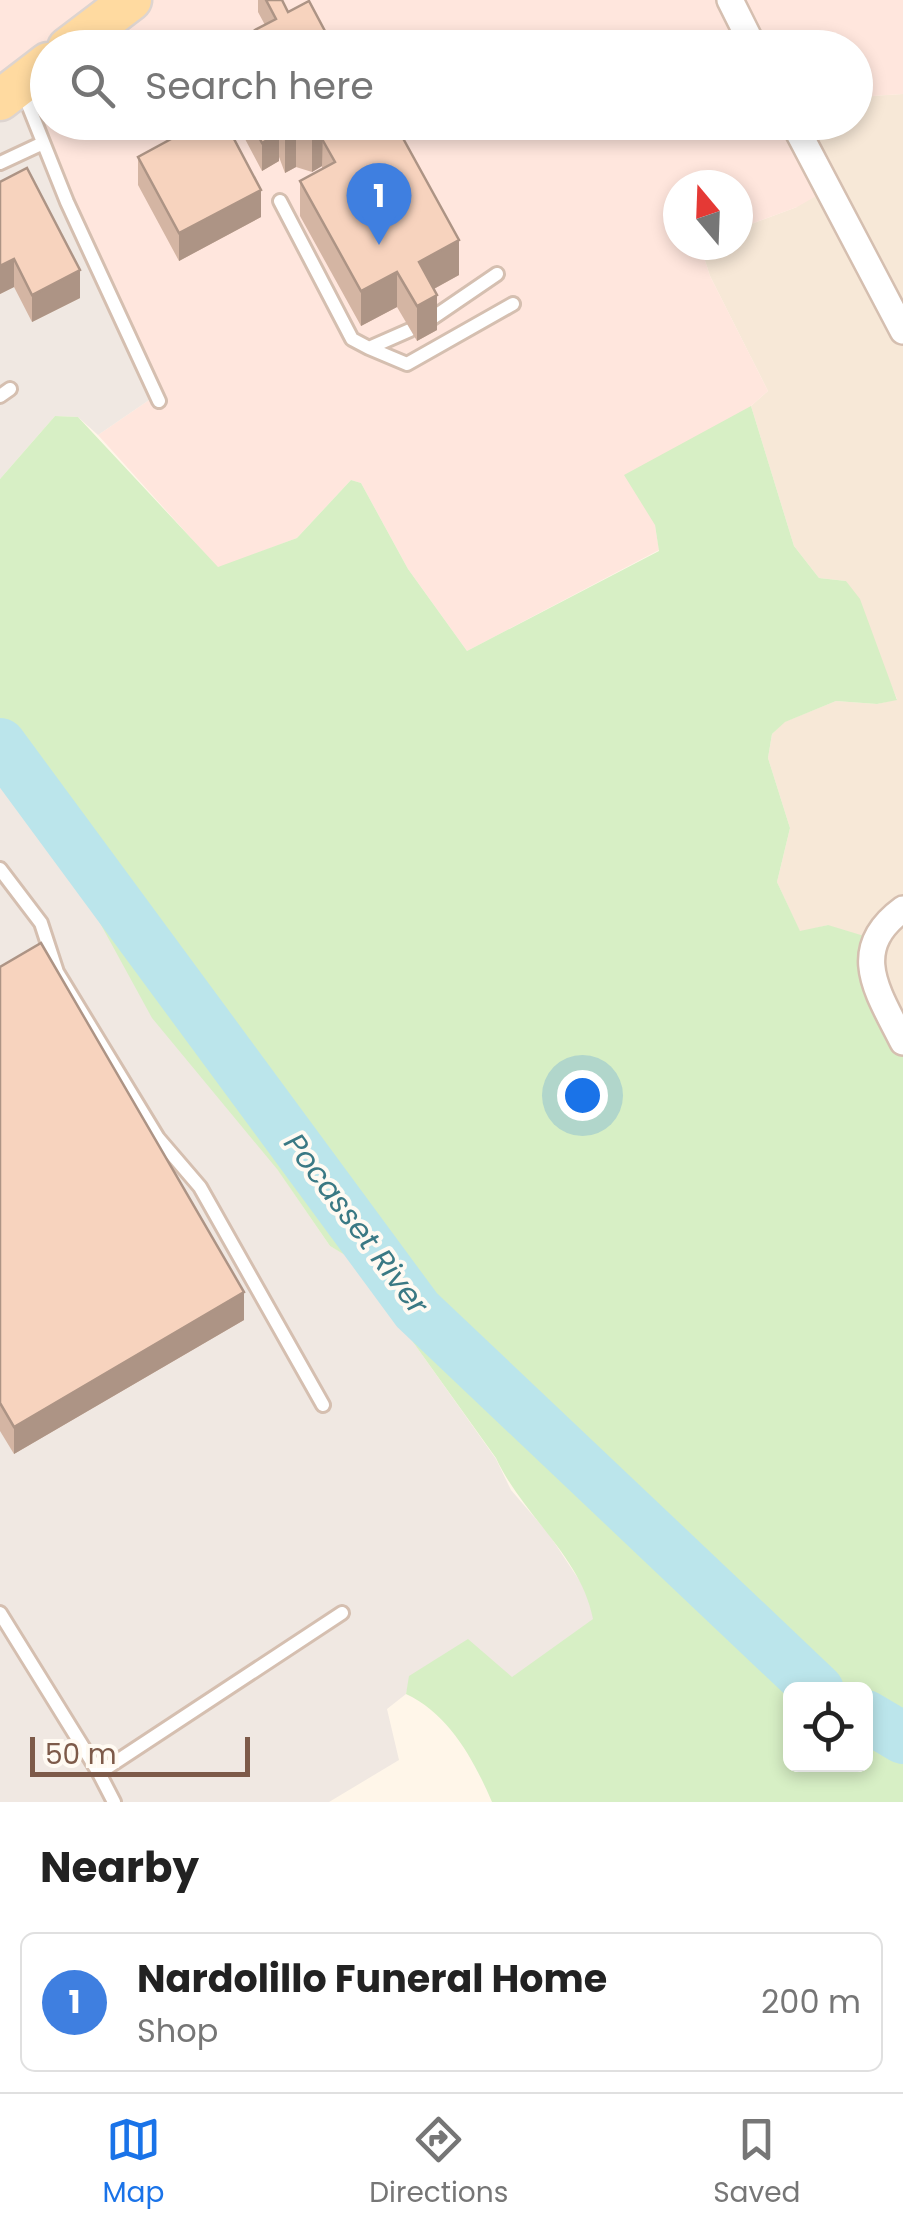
<!DOCTYPE html>
<style>
body{margin:0;font-family:Poppins,sans-serif;background:#f6f6f6;color:#222}
.controls{position:absolute;right:30px;bottom:30px;display:grid;overflow:hidden;border-radius:15px;box-shadow:0 5px 15px #0003}
.controls button{width:90px;height:90px;display:grid;place-items:center;padding:0;border:0;border-bottom:2px solid #e0e0e0;background:#fff;color:#222;font:50px sans-serif}
.compass{position:absolute;left:663px;top:170px;width:90px;height:90px;border-radius:50%;background:#fff;box-shadow:0 5px 15px #0003;rotate:341deg}
.scale{position:absolute;left:30px;bottom:25px;width:220px;box-sizing:border-box;padding-left:10px;border:5px solid #7d5a49;border-top:0;font-size:28px;line-height:35px;white-space:nowrap;color:#7d5a49;-webkit-text-stroke:8px #fffaf2;paint-order:stroke}
.you{position:absolute;left:582px;top:1095px;width:35px;height:35px;margin:-25px;border:8px solid #fff;border-radius:50%;background:#1a73e8;box-shadow:0 0 0 15px #1a73e833}
.badge{display:grid;place-items:center;width:65px;height:65px;border-radius:50%;background:#1a73e8;color:#fff;font-size:32px;font-weight:700}
.pin{position:absolute;translate:-50% -82px;filter:drop-shadow(0 2px 5px #0008)}
.pin::after{content:'';position:absolute;top:52px;width:35px;height:30px;background:inherit;clip-path:polygon(0 0,100% 0,50% 100%)}
.list{margin:0;padding:0;list-style:none}
h2{display:flex;justify-content:space-between;align-items:center;height:130px;margin:0;padding:0 40px;font-size:42px}
h2 small{font-size:32px;font-weight:400;color:#767676}
.list li{display:grid;grid-template-columns:65px 1fr auto;gap:30px;align-items:center;box-sizing:border-box;height:140px;margin:0 20px 20px;padding:0 20px;border:2px solid #e0e0e0;border-radius:15px}
.list b{display:block;font-size:38px;white-space:nowrap}
.list p{margin:0;font-size:32px;white-space:nowrap;color:#767676}
.list em{font-size:32px;font-style:normal;color:#767676}
.icon{flex:none;width:55px;height:55px;fill:none;stroke:currentColor;stroke-width:2;stroke-linecap:round;stroke-linejoin:round}
.map{position:relative;flex:none;width:903px;height:1802px;overflow:hidden}
.search{position:absolute;background:#fff;box-shadow:0 5px 15px #0003;left:30px;right:30px;top:30px;height:110px;display:flex;align-items:center;gap:25px;box-sizing:border-box;padding:0 35px;border-radius:55px;color:#767676;font-size:38px}
.sheet{height:290px;background:#fff}
nav{display:flex;justify-content:space-around;align-items:center;box-sizing:border-box;height:140px;border-top:2px solid #e0e0e0;background:#fff;font-size:28px;color:#767676}
nav a{display:grid;justify-items:center;gap:5px}
nav .on{color:#1a73e8}
.map>svg:first-child{display:block}
.residential{fill:#f7e8d7}
.commercial{fill:#ffe6dd}
.industrial{fill:#f0e8e2}
.green{fill:#d7efc5;fill-rule:evenodd}
.lines{fill:none;stroke-linecap:round;stroke-linejoin:round}
.river{stroke:#bbe5eb;stroke-width:52}
.lane-casing{stroke:#d5bfb0;stroke-width:18}
.street-casing{stroke:#d5bfb0;stroke-width:30}
.primary-casing{stroke:#ddd4d0;stroke-width:45}
.lane{stroke:#fff;stroke-width:12}
.street{stroke:#fff;stroke-width:25}
.primary{stroke:#ffdaa0;stroke-width:40}
.wall{fill:#d4b5a3}
.shaded-wall{fill:#ad9485}
.building{fill:#f7d3be;stroke:#ad9485;stroke-width:2.5}
.labels{text-anchor:middle;stroke-width:8;stroke-linejoin:round;paint-order:stroke}
.water-label{font-size:30px;font-style:italic;fill:#3a7984;stroke:#fffaf2}
</style>
<div class="map">
<svg width="903" height="1802" viewBox="0 0 903 1802">
<rect width="100%" height="100%" fill="#fff6e9"/>
<path class="residential" d="M 903,94 L 903,1041 L 828,925 L 800,932 L 777,882 L 790,828 L 768,758 L 772,734 L 784,722 L 836,701 L 877,704 L 897,699 L 846,581 L 819,578 L 794,546 L 751,406 L 768,391 L 710,276 L 700,245 L 738,245 L 738,229 L 797,207 L 796,123 L 856,122 L 856,97 Z"/>
<path class="commercial" d="M 0,0 L 903,0 L 903,94 L 856,97 L 856,48 L 48,48 L 48,122 L 797,123 L 825,191 L 797,207 L 738,229 L 738,185 L 678,185 L 678,245 L 700,245 L 710,276 L 768,391 L 751,406 L 655,525 L 659,550 L 467,651 L 408,569 L 361,483 L 351,480 L 297,538 L 218,568 L 98,435 L 152,398 L 0,98 Z"/>
<path class="industrial" d="M 15,85 L 152,398 L 98,435 L 78,417 L 55,416 L 0,479 L 0,98 Z
M 0,763 L 330,1246 L 355,1260 L 496,1459 L 511,1490 L 548,1533 L 589,1595 L 594,1619 L 512,1678 L 410,1676 L 406,1694 L 387,1709 L 399,1760 L 329,1802 L 0,1802 Z"/>
<path class="green" d="M 751,406 L 794,546 L 819,578 L 846,581 L 860,599 L 897,700 L 877,704 L 836,701 L 785,722 L 772,734 L 768,758 L 790,828 L 777,882 L 800,931 L 828,925 L 874,939 L 903,1041 L 903,1802 L 492,1802 C 474,1760 449,1714 406,1694 L 409,1676 L 468,1639 L 512,1677 L 593,1619 C 581,1556 522,1515 496,1458 L 355,1261 L 330,1246 L 277,1169 L 152,1018 L 54,839 L 0,763 L 0,479 L 55,416 L 78,417 L 218,567 L 297,538 L 351,480 L 361,483 L 408,569 L 467,651 L 659,551 L 655,525 L 624,475 ZM 790,1690 L 866,1690 L 866,1764 L 790,1764 Z"/>
<g class="lines">
<path class="river" d="M 0,744 L 417,1310 L 818,1690
M 866,1716 L 903,1738"/>
<g class="lane-casing">
<path id="lane" d="M 23,92 L 67,202 L 159,401
M 0,163 L 43,143
M 280,201 L 352,339 L 369,348 L 410,330
M 431,319 L 497,274
M 369,348 L 407,364 L 513,304
M 0,396 L 10,389
M 0,869 L 41,923 L 57,972 L 158,1138 L 200,1187 L 323,1405
M 0,1613 L 99,1773 L 342,1613
M 99,1773 L 114,1802"/>
</g>
<g class="street-casing">
<path id="street" d="M 730,0 L 754,48
M 793,122 L 903,331
M 903,909 C 847,950 878,992 903,1042"/>
</g>
<g class="primary-casing">
<path id="primary" d="M 68,48 L 131,0
M 0,100 L 48,63"/>
</g>
<use href="#lane" class="lane"/>
<use href="#street" class="street"/>
<use href="#primary" class="primary"/>
</g>
<path class="wall" d="M 258,0 L 282,0 L 288,12 L 334,48 L 255,48 L 255,30 L 265,25 L 258,12 Z
M 171,122 L 225,122 L 261,217 L 179,261 L 138,185 L 138,157 L 168,141 Z
M 236,122 L 394,122 L 459,275 L 434,289 L 437,330 L 417,341 L 397,307 L 361,326 L 300,216 L 300,181 L 322,169 L 322,166 L 312,172 L 296,167 L 285,173 L 279,157 L 279,161 L 262,171 Z
M 0,182 L 80,298 L 32,322 L 14,287 L 0,294 Z
M 0,967 L 244,1320 L 14,1454 L 0,1431 Z"/>
<path class="shaded-wall" d="M 275,122 L 279,122 L 279,161 L 262,171 L 262,143 Z
M 323,130 L 322,166 L 312,172 L 312,137 Z
M 296,132 L 296,167 L 285,173 L 285,138 Z
M 261,190 L 261,217 L 179,261 L 179,233 Z
M 459,240 L 459,275 L 419,297 L 419,262 Z
M 14,259 L 14,287 L 0,294 L 0,266 Z
M 80,270 L 80,298 L 32,322 L 32,295 Z
M 397,272 L 397,307 L 361,326 L 361,291 Z
M 437,295 L 437,330 L 417,341 L 417,306 Z
M 244,1292 L 244,1320 L 14,1454 L 14,1427 Z"/>
<path class="building" d="M 266,0 L 282,0 L 288,12 L 309,1 L 334,48 L 264,48 L 255,30 L 276,19 Z
M 178,122 L 225,122 L 261,190 L 179,233 L 138,157 L 171,139 L 168,133 L 180,126 Z
M 251,122 L 275,122 L 273,123 L 279,133 L 262,143 Z
M 279,122 L 394,122 L 459,240 L 419,262 L 437,295 L 417,306 L 397,272 L 361,291 L 300,181 L 335,162 L 322,139 L 327,137 L 323,130 L 312,137 L 296,132 L 285,138 Z
M 27,168 L 80,270 L 32,295 L 14,259 L 0,266 L 0,182 Z
M 41,943 L 244,1292 L 14,1427 L 0,1403 L 0,967 Z"/>
<g class="labels">
<g class="water-label">
<text transform="translate(356 1224) rotate(53)" y="10">Pocasset River</text>
</g>
</g>
</svg>
<div class="controls">
<button><svg class="icon" aria-label="locate" viewBox="0 0 24 24"><circle cx="12" cy="12" r="6"/><path d="M12 2v4M12 18v4M2 12h4M18 12h4"/></svg></button>
</div>
<svg class="compass" viewBox="-18 -18 36 36"><path d="M0-13l5 13h-10z" fill="#e53935"/><path d="M0 13l5-13h-10z" fill="#767676"/></svg>
<div class="scale">50 m</div>
<div class="you"></div>
<div class="pin badge" style="left:379px;top:245px;background:#3f7fe0">1</div>
<div class="search"><svg class="icon" aria-label="search" viewBox="0 0 24 24"><circle cx="10" cy="10" r="6"/><path d="M15 15l6 6"/></svg>Search here</div>
</div>
<section class="sheet">
<h2>Nearby<small></small></h2>
<ul class="list">
<li><span class="badge" style="background:#3f7fe0">1</span><div><b>Nardolillo Funeral Home</b><p>Shop</p></div><em>200 m</em></li>
</ul>
</section>
<nav>
<a class="on"><svg class="icon" aria-label="map" viewBox="0 0 24 24"><path d="M3 6l6-2 6 2 6-2v14l-6 2-6-2-6 2zM9 4v14M15 6v14"/></svg>Map</a>
<a><svg class="icon" aria-label="directions" viewBox="0 0 24 24"><path d="M12 3l9 9-9 9-9-9zM9 14v-3h6M13 9l2 2-2 2"/></svg>Directions</a>
<a><svg class="icon" aria-label="saved" viewBox="0 0 24 24"><path d="M7 4h10v16l-5-4-5 4z"/></svg>Saved</a>
</nav>
